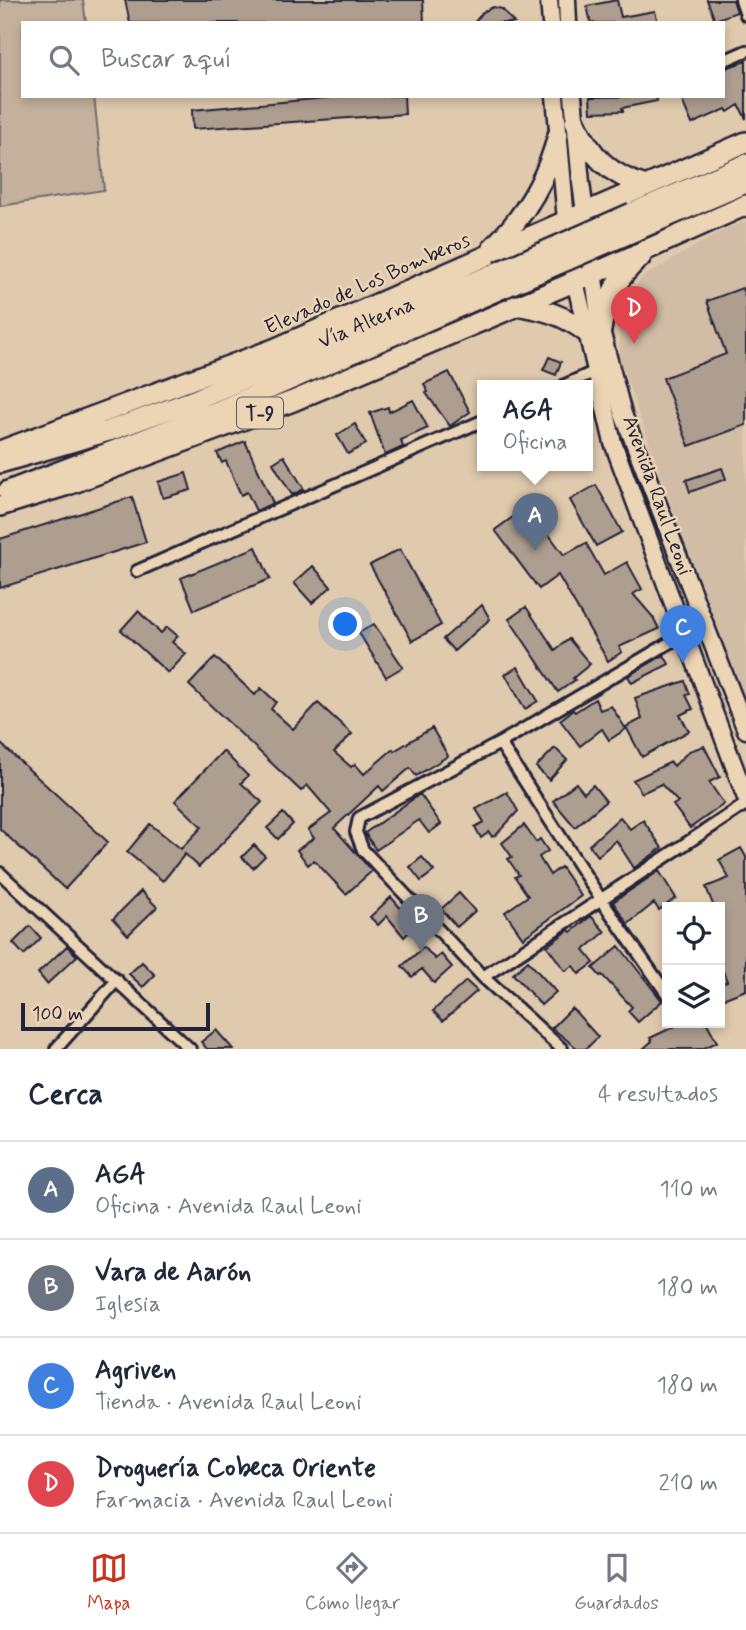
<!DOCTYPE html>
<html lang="es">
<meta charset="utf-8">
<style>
body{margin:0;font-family:Mynerve,sans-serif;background:#f2f2f3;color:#1f2937}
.controls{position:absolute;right:21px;bottom:21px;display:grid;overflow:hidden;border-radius:0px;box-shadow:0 4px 10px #0003}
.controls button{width:63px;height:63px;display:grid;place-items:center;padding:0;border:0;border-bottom:2px solid #e0e1e3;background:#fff;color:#1f2937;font:35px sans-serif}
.scale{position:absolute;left:21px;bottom:18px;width:189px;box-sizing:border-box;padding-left:7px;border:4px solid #22223b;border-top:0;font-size:19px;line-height:24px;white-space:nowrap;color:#22223b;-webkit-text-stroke:5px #ecd5b5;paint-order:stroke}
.you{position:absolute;left:346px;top:625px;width:24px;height:24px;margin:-18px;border:5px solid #fff;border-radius:50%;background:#1a73e8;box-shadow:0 0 0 10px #1a73e833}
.badge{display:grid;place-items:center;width:46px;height:46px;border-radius:50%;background:#c8321e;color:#fff;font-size:23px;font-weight:700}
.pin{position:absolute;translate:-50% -58px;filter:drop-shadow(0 2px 4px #0008)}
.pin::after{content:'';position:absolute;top:37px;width:24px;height:21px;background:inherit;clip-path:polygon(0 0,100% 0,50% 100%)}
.popup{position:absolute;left:477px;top:380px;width:116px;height:91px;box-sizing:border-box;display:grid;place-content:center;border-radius:0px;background:#fff;filter:drop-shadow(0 2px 5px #0005);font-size:23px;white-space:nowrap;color:#747a83}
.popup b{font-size:26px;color:#1f2937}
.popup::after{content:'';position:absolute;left:50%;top:100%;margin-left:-14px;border:14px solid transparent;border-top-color:#fff}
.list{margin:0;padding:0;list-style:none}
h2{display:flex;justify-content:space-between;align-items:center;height:91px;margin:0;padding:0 28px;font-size:30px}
h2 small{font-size:23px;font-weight:400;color:#747a83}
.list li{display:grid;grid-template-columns:46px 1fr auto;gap:21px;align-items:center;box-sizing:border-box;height:98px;padding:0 28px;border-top:2px solid #e0e1e3}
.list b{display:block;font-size:26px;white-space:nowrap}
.list p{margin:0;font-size:23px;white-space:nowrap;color:#747a83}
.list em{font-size:23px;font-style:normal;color:#747a83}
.icon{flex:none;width:38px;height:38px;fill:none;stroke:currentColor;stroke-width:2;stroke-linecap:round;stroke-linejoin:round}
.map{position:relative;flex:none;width:746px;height:1049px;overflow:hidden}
.search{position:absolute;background:#fff;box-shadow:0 4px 10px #0003;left:21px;right:21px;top:21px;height:77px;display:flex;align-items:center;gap:18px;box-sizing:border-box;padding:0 24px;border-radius:0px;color:#747a83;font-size:26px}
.sheet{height:483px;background:#fff}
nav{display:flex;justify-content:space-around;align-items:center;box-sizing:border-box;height:98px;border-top:2px solid #e0e1e3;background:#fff;font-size:19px;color:#747a83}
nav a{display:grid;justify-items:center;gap:4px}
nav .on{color:#c8321e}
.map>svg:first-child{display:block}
.built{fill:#d1bda5}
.green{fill:#c4b19d;stroke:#736a6c;stroke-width:2}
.building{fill:#ae9e90;stroke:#22223b;stroke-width:2}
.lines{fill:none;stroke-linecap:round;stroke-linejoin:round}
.minor-casing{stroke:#22223b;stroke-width:16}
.secondary-casing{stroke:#22223b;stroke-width:21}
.trunk-casing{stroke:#22223b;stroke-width:24}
.minor{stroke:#ecd5b5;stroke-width:10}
.secondary{stroke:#ecd5b5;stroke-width:16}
.trunk{stroke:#ecd5b5;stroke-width:19}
.trunk-bridge-casing{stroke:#22223b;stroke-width:24;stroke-linecap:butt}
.trunk-bridge{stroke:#ecd5b5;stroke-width:19}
.labels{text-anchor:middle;stroke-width:5;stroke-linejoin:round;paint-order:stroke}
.shield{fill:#ecd5b5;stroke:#5f5860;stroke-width:2}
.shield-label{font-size:19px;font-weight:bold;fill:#22223b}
.street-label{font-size:21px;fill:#22223b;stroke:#ecd5b5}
</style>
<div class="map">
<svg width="746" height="1049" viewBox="0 0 746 1049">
<rect width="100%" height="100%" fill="#e0caae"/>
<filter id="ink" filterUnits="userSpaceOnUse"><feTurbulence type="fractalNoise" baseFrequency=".0143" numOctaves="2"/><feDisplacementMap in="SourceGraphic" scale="14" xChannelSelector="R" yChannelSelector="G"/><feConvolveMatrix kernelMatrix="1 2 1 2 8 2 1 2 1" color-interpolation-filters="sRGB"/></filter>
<g filter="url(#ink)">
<path class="built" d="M 746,221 L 746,716 L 620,360 L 619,318 L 641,278 L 718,233 Z"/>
<path class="green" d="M 0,0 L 83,0 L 86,23 L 23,23 L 23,96 L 94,96 L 104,190 L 0,206 Z"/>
<path class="building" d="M 125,0 L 423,0 L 424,23 L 130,23 Z
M 617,0 L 621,17 L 655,11 L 658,23 L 591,23 L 587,6 Z
M 707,0 L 733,0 L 737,12 L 715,20 Z
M 493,7 L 502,9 L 514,23 L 474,23 L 483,12 Z
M 746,61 L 746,119 L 739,105 L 728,112 L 726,109 L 692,124 L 680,96 L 723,96 L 723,69 Z
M 348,96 L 404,96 L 405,114 L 193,129 L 192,110 Z
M 657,96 L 657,101 L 622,108 L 623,111 L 591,112 L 590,97 Z
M 742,288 L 746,299 L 746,425 L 689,446 L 663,378 L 726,354 L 707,301 Z
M 549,357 L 561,362 L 556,375 L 543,370 Z
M 449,372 L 470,412 L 450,426 L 426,393 L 428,392 L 424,384 Z
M 413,400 L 428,428 L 401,440 L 403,447 L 385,455 L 370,413 L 388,407 L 389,412 Z
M 355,424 L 366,444 L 348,454 L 337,435 Z
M 245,441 L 273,503 L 256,511 L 247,492 L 241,495 L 226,461 L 222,463 L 217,453 Z
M 284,456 L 304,489 L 292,495 L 273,463 Z
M 722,468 L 726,479 L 690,492 L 686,480 Z
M 186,473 L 191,490 L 163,498 L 158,482 Z
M 596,485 L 622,532 L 596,546 L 570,500 Z
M 132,497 L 146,542 L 0,588 L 0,539 Z
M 528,506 L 564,555 L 586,543 L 604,575 L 627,562 L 642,589 L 633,594 L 653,617 L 659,629 L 619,647 L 622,652 L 608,661 L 558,575 L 539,589 L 495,530 Z
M 256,547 L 270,579 L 194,610 L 181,578 Z
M 400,549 L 441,625 L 412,641 L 370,565 Z
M 313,566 L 331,587 L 312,603 L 294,583 Z
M 482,605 L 490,619 L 454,651 L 443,639 Z
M 526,607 L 555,650 L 569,639 L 590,664 L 573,678 L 575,680 L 558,692 L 509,619 Z
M 138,611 L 161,633 L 167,627 L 178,636 L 172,642 L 186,654 L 168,673 L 121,630 Z
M 374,624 L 403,667 L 386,677 L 359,633 Z
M 664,655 L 669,664 L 632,683 L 628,676 Z
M 215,657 L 255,695 L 261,688 L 276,702 L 271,709 L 293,729 L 318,703 L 352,734 L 334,752 L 351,767 L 355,764 L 364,774 L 393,749 L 394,751 L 432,728 L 448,756 L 416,776 L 410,768 L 383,791 L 379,786 L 334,828 L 372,871 L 346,894 L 314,860 L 308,865 L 297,850 L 314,838 L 308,830 L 331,813 L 307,785 L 301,791 L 189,685 Z
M 518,667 L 538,701 L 525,709 L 505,674 Z
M 685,681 L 690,694 L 686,695 L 693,709 L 680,715 L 689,731 L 642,757 L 626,727 L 642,719 L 635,698 Z
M 595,699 L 600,710 L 611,706 L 626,729 L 609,740 L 602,729 L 580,746 L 560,720 L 573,710 L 575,712 Z
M 0,743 L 108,842 L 65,889 L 0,829 Z
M 704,746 L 720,777 L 709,782 L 724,804 L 690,828 L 673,805 L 678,802 L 661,784 L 642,793 L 633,780 L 671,762 L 674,766 L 689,751 Z
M 555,748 L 567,760 L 549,780 L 536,767 Z
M 223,751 L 248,776 L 241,783 L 262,802 L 199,867 L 185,854 L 163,881 L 127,852 L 150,824 L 181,849 L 202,827 L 175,801 Z
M 576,783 L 584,793 L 593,785 L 606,801 L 575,827 L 553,801 Z
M 507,792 L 518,811 L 497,834 L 492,837 L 489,832 L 481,838 L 475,827 L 484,822 L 476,809 Z
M 420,794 L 441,824 L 429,833 L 419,820 L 376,850 L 365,833 Z
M 283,813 L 293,824 L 278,839 L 267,828 Z
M 620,817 L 630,829 L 643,820 L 662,848 L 634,868 L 616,840 L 598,856 L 589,845 Z
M 524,825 L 536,842 L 540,839 L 548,851 L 539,857 L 550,875 L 561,867 L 581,896 L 523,938 L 505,912 L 528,896 L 515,877 L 519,875 L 508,859 L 512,857 L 502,843 Z
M 254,845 L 265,856 L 253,868 L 242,857 Z
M 741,848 L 746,857 L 746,990 L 720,1000 L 720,984 L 727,981 L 720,965 L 720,907 L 714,907 L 706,887 L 729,878 L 719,860 Z
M 422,857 L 434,871 L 421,881 L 410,867 Z
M 659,871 L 676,898 L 659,910 L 654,903 L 628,924 L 613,902 Z
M 141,891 L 157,907 L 128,935 L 113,919 Z
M 459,893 L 475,911 L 457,927 L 441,909 Z
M 391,897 L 416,926 L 404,937 L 387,916 L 378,925 L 370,917 Z
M 591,916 L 605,932 L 584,950 L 594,963 L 579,974 L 573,966 L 565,971 L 547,946 L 569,930 L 571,932 Z
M 30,926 L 41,938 L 24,955 L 13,943 Z
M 67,946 L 77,956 L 47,984 L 38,973 Z
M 619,946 L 662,1001 L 638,1022 L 628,1011 L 632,1007 L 602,975 L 600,976 L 593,968 Z
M 424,947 L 435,959 L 441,954 L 452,967 L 434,983 L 422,969 L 412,977 L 402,966 Z
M 528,961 L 556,992 L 541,1005 L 513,974 Z
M 142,962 L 155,975 L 143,987 L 129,974 Z
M 466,981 L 477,991 L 443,1021 L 433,1011 Z
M 572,1008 L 598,1037 L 586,1049 L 578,1049 L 552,1028 Z
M 682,1023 L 707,1023 L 717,1042 L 702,1049 L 643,1049 L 652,1041 L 650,1038 Z
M 216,1030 L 233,1049 L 207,1049 L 201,1042 Z"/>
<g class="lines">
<g class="minor-casing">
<path id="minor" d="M 741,0 L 746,15
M 723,61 L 746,51
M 565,385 L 596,371
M 137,571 L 482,421
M 500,743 L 600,898 L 667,994
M 0,873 L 190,1049
M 483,977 L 746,804
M 56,1049 L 117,980
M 562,1049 L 483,977 L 363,850 L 356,832 L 359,818 L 500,743 L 686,633"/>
</g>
<g class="secondary-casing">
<path id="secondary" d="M 549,0 L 551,23
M 567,0 L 568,23
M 555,96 L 566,220 L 575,281 L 613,443 L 746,798
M 573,96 L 581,183 L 601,330 L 623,414 L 746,730"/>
</g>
<g class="trunk-casing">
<path id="trunk" d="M 575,121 C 590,155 609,175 646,186
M 632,213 L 746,164
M 637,230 L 746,183
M 493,247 C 526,215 547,179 558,135
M 515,305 C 543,309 565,315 587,333
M 601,330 C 606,299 617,277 641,257
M 0,451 L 274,349 L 746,142
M 0,463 L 109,431 L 194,400 L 498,272
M 8,491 L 220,410 L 505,287
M 0,506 L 65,486 L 293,401 L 595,273 L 746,205"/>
</g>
<use href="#minor" class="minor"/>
<use href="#secondary" class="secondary"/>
<use href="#trunk" class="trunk"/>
<g class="trunk-bridge-casing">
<path id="trunk-bridge" d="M 498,272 L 632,213
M 505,287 L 637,230"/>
</g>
<use href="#trunk-bridge" class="trunk-bridge"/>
</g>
</g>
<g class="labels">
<rect class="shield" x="237" y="397.5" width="46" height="31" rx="5"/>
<g class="shield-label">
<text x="260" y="420">T-9</text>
</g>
<g class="street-label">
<text transform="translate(367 283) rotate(-24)" y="7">Elevado de Los Bomberos</text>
<text transform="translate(366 322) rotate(-23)" y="7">Vía Alterna</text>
<text transform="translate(658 495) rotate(70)" y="7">Avenida Raul Leoni</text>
</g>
</g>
</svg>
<div class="controls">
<button><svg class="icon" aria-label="locate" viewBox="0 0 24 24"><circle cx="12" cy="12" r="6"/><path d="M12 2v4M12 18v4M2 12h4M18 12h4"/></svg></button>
<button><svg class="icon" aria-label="layers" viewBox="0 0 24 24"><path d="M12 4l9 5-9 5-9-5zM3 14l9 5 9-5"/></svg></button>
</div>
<div class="scale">100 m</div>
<div class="you"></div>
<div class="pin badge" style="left:535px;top:551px;background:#5c6f8a">A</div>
<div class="popup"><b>AGA</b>Oficina</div>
<div class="pin badge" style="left:421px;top:952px;background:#6b7280">B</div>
<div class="pin badge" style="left:683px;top:663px;background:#3f7fe0">C</div>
<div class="pin badge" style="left:634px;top:344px;background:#e0444e">D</div>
<div class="search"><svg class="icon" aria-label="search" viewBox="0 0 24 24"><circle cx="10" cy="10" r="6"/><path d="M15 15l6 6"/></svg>Buscar aquí</div>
</div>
<section class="sheet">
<h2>Cerca<small>4 resultados</small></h2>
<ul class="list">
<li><span class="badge" style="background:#5c6f8a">A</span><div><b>AGA</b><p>Oficina · Avenida Raul Leoni</p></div><em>110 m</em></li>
<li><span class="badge" style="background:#6b7280">B</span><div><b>Vara de Aarón</b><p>Iglesia</p></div><em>180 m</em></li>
<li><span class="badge" style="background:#3f7fe0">C</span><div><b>Agriven</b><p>Tienda · Avenida Raul Leoni</p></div><em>180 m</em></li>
<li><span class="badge" style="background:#e0444e">D</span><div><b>Droguería Cobeca Oriente</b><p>Farmacia · Avenida Raul Leoni</p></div><em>210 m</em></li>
</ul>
</section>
<nav>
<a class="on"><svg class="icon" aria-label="map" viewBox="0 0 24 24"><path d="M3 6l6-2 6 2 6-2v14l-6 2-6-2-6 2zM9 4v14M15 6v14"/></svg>Mapa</a>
<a><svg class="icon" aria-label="directions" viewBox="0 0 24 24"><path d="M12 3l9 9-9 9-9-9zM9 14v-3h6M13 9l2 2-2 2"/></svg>Cómo llegar</a>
<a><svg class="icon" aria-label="saved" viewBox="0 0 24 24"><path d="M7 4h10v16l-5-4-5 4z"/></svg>Guardados</a>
</nav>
